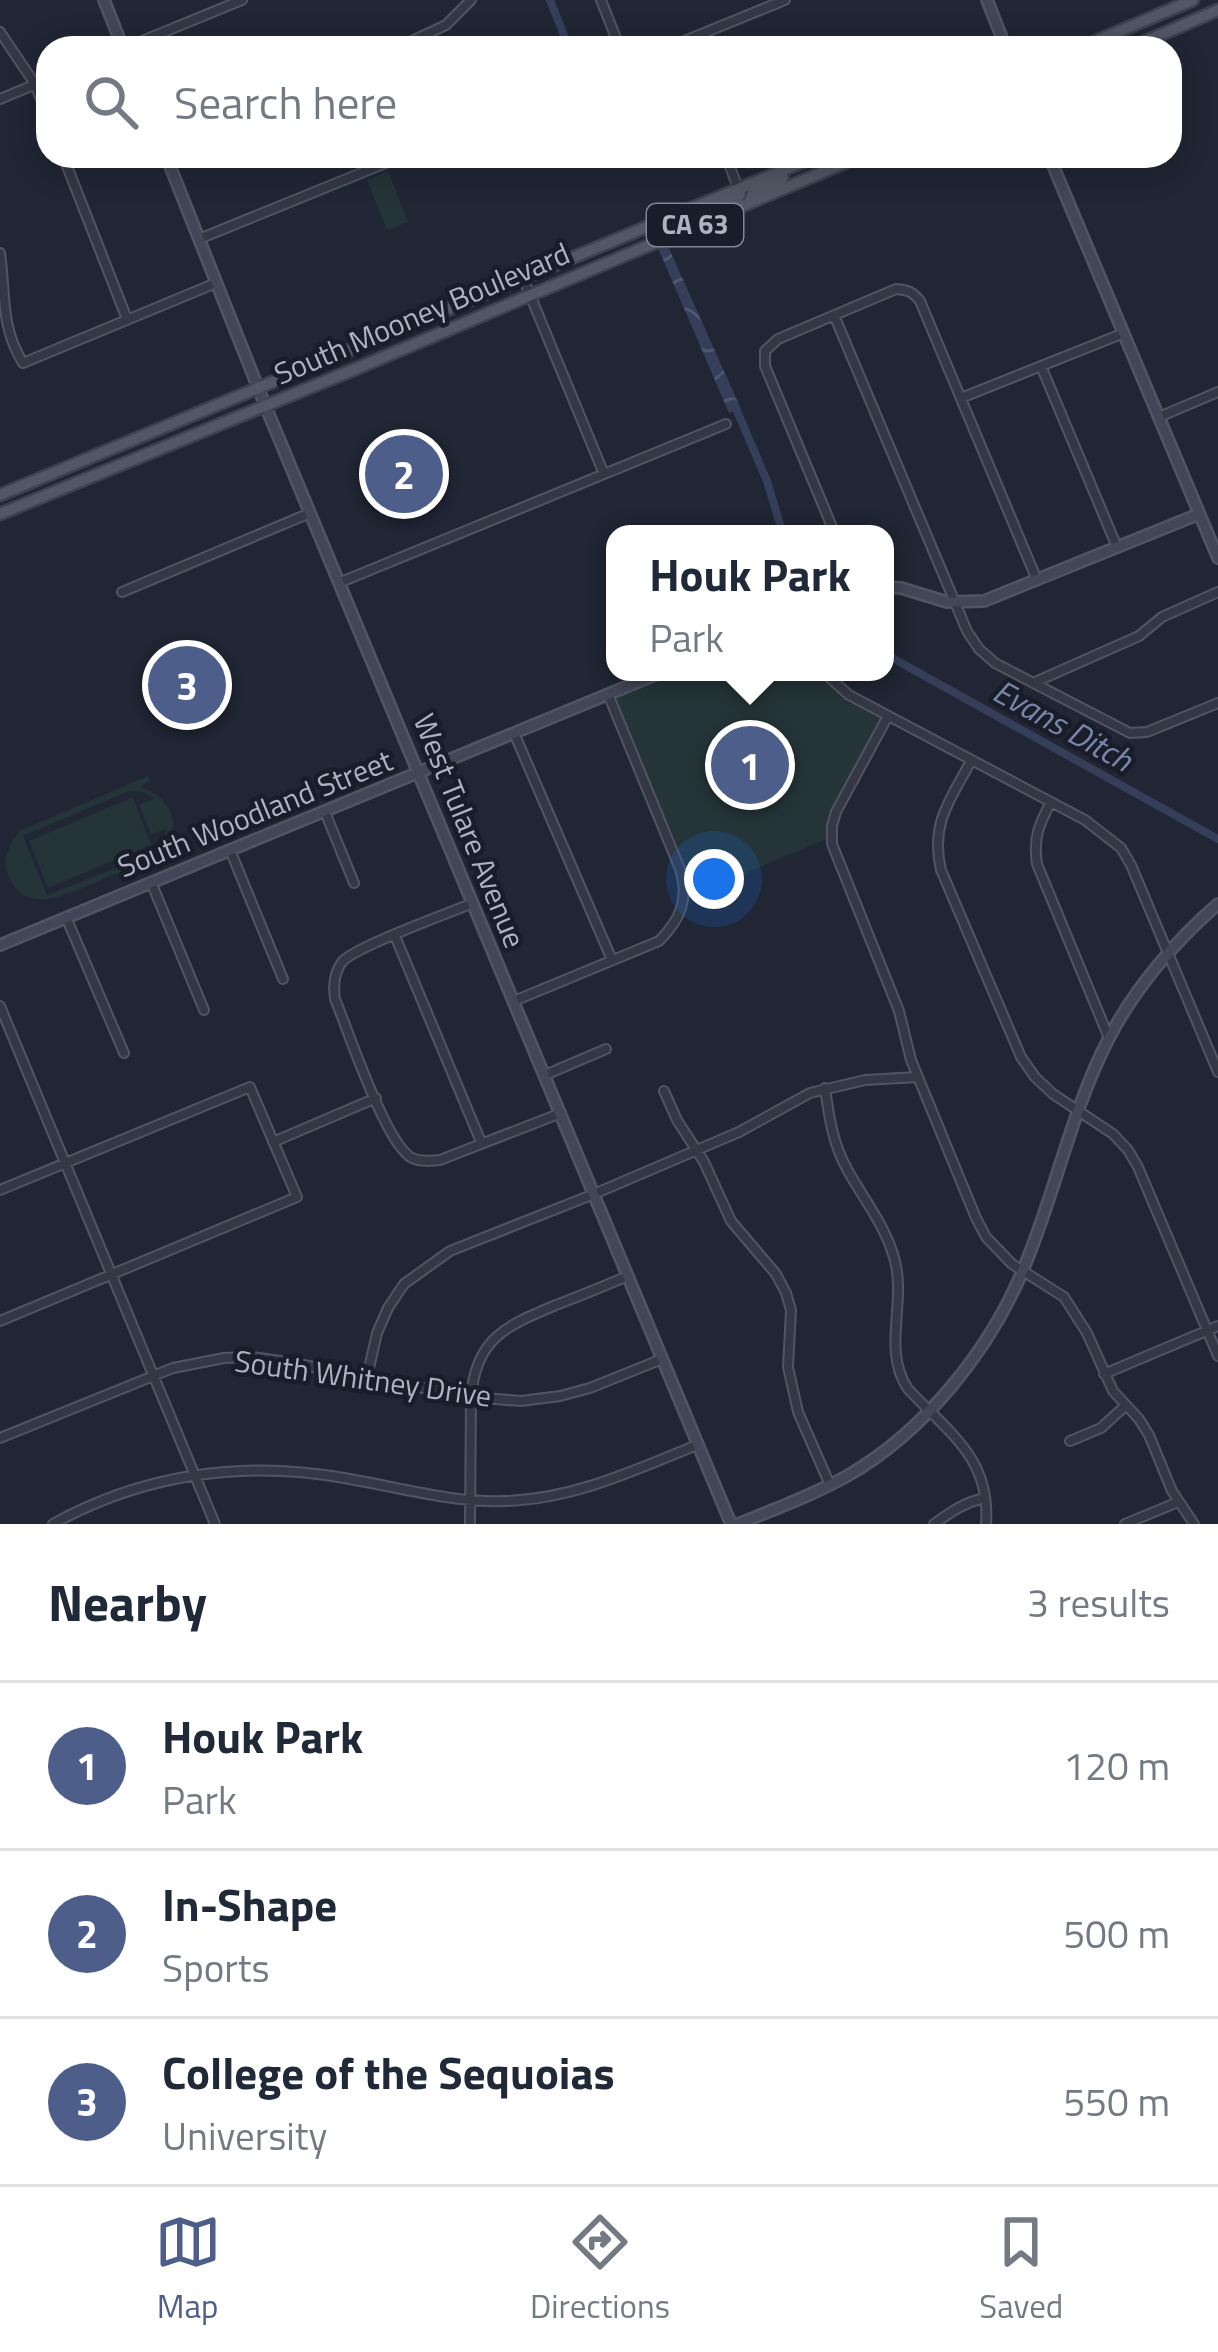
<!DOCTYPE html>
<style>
body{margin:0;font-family:"Titillium Web",sans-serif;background:#f2f2f3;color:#1f2937}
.you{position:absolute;left:714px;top:879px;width:42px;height:42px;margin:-30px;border:9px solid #fff;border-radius:50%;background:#1a73e8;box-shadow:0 0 0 18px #1a73e833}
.badge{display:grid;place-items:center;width:78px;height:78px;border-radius:50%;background:#4d5e8a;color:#fff;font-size:39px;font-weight:700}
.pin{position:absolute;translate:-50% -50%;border:6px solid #fff;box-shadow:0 3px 12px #0006}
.popup{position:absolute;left:606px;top:525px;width:288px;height:156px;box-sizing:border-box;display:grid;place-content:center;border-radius:24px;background:#fff;filter:drop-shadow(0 3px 9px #0005);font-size:39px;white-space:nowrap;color:#747a83}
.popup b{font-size:45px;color:#1f2937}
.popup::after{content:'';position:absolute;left:50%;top:100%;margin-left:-24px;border:24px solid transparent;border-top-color:#fff}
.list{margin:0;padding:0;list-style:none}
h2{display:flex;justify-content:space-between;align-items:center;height:156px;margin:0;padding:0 48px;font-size:51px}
h2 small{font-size:39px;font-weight:400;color:#747a83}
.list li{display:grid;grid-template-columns:78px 1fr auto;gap:36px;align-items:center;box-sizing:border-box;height:168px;padding:0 48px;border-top:3px solid #e0e1e3}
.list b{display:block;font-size:45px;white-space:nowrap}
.list p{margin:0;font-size:39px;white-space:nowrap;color:#747a83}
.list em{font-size:39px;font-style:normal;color:#747a83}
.icon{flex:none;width:66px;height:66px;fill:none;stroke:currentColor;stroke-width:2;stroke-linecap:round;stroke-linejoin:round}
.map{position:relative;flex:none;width:1218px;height:1524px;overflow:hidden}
.search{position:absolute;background:#fff;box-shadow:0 6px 30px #0003;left:36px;right:36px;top:36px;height:132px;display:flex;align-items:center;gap:30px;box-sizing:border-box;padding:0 42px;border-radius:36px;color:#747a83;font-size:45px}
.sheet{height:660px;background:#fff}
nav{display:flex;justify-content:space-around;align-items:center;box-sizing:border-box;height:168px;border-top:3px solid #e0e1e3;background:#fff;font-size:33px;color:#747a83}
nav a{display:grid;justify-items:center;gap:6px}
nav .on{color:#4d5e8a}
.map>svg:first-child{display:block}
.green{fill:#253438;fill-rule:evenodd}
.water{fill:url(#water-waves)}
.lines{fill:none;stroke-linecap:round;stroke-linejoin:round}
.canal{stroke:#353f5a;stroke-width:8}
.street-casing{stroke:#515563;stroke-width:12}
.secondary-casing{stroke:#515563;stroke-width:14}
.primary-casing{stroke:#3d414e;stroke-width:15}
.street{stroke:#343845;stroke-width:8}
.secondary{stroke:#424758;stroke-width:9}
.primary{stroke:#525765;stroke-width:10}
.labels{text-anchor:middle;stroke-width:9;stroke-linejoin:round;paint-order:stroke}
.shield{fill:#191d29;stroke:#818594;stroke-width:3}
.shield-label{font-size:27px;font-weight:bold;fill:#aeb2c2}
.street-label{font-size:30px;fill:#aeb2c2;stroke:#191d29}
.water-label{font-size:33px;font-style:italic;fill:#7886a9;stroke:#191d29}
</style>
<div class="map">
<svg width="1218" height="1524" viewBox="0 0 1218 1524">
<defs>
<pattern id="water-waves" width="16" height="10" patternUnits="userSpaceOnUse" patternTransform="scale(3)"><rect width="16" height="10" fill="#353f5a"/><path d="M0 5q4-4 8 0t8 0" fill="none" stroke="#505870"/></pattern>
</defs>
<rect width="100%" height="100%" fill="#202634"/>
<path class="green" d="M 388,171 L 408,222 L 387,230 L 367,180 Z
M 681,672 L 816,672 L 847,701 L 881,719 L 832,811 L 827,839 L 738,876 L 735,870 L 694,887 L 616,698 Z
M 148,776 L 150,781 L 140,787 C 178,799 184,835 152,859 C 134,866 117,874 99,881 C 71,893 23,918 8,874 C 2,857 10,842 21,830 ZM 129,791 L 143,792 L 155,798 L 139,805 L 151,834 L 167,829 L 161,845 L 149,855 L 47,895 L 23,836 Z
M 133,797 L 151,845 L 48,888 L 29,841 Z"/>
<path class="water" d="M 667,244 L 741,409 L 729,413 L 658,248 Z"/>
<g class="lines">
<path class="canal" d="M 550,0 L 569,48
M 734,404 L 767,481 L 783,534
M 885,654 L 1218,839"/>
<g class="street-casing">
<path id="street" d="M 601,0 L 620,48
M 0,32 L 35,84 L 48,117
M 125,48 L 242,0
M 397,48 L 446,25 L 471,0
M 667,48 L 785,0
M 0,99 L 48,79
M 63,156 L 127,319
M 726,156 L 738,188
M 199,239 L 403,156
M 0,253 C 6,294 0,326 23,363 L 216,283
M 523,278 L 604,474
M 834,315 L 967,631 L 979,649 L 995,663 L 1130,733 L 1147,732 L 1218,703
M 1041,366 L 1117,547
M 961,398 L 1124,333
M 1159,417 L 1218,392
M 835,534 L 765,366 L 765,351 L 778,339 L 896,289 C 908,290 913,292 920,301 L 1037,580
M 341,582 L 726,424
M 122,592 L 310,513
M 823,672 L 849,695 L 1085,820 L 1121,848 L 1131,865 L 1218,1072
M 1033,683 L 1139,636 L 1162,617 L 1218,592
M 888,716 L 836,812 L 832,826 L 832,844 L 899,1011 L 911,1060 L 976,1218 L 986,1237 L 1012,1264 L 1064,1297 L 1087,1333 L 1113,1391 L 1139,1419 L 1149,1435 L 1172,1491 L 1194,1524
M 514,733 L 612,960
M 971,761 C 950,800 930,824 941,870 L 1021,1057 L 1035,1077 L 1053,1094 L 1113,1134 L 1128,1150 L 1138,1167 L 1218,1356
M 1051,802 C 1039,824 1033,838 1037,864 L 1109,1038
M 325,812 L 354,883
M 230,850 L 283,979
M 151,882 L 204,1010
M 473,903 C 449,913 354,947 342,962 C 334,973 333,986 335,999 C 348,1030 386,1145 412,1158 C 421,1162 431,1161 440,1160 L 561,1113
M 66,917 L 124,1053
M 395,936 L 481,1142
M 514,1001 L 659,941 C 681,919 689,899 680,869 L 608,694
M 0,1006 L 215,1524
M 545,1075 L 606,1049
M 825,1088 C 829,1117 833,1144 847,1169 C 864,1200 886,1226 895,1261 C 906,1305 882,1350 908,1389 C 948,1432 991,1458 986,1524
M 664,1091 L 677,1120 L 704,1162 L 731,1221 L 776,1274 L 786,1293 L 791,1310 L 788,1367 L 798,1412 L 830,1485
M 273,1142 L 376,1098
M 0,1190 L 250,1087 L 297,1197 L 0,1321
M 1104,1374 L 1218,1326
M 367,1377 L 377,1333 L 388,1308 L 404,1284 L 450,1251 L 594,1194 L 739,1132 L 810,1093 L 865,1080 L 918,1077
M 0,1438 L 173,1368 L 224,1358 L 251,1357 L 288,1362 L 471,1397 L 521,1401 L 560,1396 L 590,1388 L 662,1359
M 1070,1441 L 1101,1428 L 1125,1406
M 53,1524 C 143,1474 243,1460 344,1478 C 398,1487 451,1503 506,1501 C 574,1499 635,1470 697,1445
M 470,1524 L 471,1397 C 476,1338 506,1326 556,1305 C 580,1296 604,1286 628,1276
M 934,1524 C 951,1512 965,1502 985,1498
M 1125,1524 L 1178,1502"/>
</g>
<g class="secondary-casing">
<path id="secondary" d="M 104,0 L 123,48
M 987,0 L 1006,48
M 166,156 L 265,405 L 731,1524
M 1049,156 L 1218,558
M 885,587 L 901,588 L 947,602 L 984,601 L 1199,514
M 0,945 L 662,672
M 738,1524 C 775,1509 813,1495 847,1476 C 924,1432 989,1351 1023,1270 C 1055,1195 1071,1111 1109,1038 C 1135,988 1175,941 1218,904"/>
</g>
<g class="primary-casing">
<path id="primary" d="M 1080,48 L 1193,0
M 1130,48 L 1218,10
M 749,203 L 754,191 L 783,178
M 666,232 L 734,201 L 740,195 L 739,189
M 0,495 L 818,156
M 0,514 L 353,370 L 861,156"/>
</g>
<use href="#street" class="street"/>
<use href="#secondary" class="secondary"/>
<use href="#primary" class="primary"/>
</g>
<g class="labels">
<rect class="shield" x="647" y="204" width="96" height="42" rx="9"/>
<g class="shield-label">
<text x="695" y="234">CA 63</text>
</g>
<g class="street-label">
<text transform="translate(422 314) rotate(-23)" y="10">South Mooney Boulevard</text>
<text transform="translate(255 814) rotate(-22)" y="10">South Woodland Street</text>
<text transform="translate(469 831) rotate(68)" y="10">West Tulare Avenue</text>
<text transform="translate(363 1379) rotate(8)" y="10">South Whitney Drive</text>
</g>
<g class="water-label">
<text transform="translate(1063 725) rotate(29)" y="12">Evans Ditch</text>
</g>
</g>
</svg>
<div class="you"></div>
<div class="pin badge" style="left:750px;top:765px">1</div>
<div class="popup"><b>Houk Park</b>Park</div>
<div class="pin badge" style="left:404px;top:474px">2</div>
<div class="pin badge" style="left:187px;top:685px">3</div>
<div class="search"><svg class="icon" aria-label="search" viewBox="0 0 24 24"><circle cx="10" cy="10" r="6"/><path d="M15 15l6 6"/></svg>Search here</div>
</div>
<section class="sheet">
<h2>Nearby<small>3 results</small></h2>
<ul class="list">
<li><span class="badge">1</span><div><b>Houk Park</b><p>Park</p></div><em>120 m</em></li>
<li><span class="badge">2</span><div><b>In-Shape</b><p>Sports</p></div><em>500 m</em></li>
<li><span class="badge">3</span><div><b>College of the Sequoias</b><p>University</p></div><em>550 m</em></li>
</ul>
</section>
<nav>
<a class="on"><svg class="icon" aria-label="map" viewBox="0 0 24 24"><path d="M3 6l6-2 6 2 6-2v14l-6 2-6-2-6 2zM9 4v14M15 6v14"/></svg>Map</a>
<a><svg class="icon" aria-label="directions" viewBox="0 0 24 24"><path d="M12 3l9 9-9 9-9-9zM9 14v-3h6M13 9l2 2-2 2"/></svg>Directions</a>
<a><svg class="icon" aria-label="saved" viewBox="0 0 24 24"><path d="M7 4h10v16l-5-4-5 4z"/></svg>Saved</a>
</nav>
